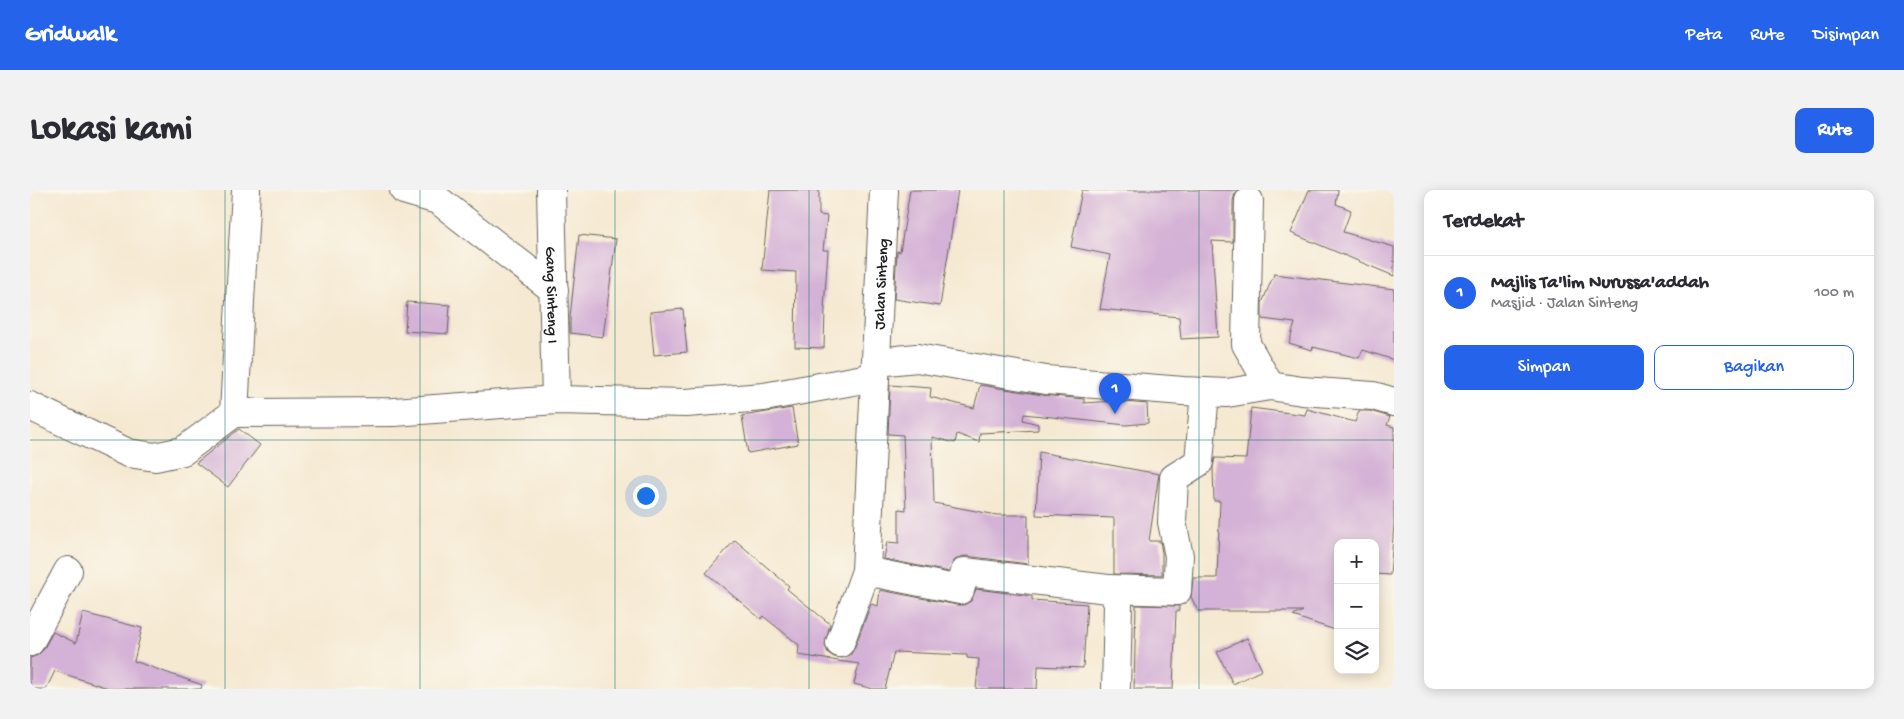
<!DOCTYPE html>
<html lang="id">
<meta charset="utf-8">
<style>
body{margin:0;font-family:"Gochi Hand",sans-serif;background:#f2f2f3;color:#2b2b33}
.controls{position:absolute;right:15px;bottom:15px;display:grid;overflow:hidden;border-radius:10px;box-shadow:0 2px 12px #0003}
.controls button{width:45px;height:45px;display:grid;place-items:center;padding:0;border:0;border-bottom:1px solid #e1e1e2;background:#fff;color:#2b2b33;font:25px sans-serif}
.you{position:absolute;left:615px;top:305px;width:18px;height:18px;margin:-12px;border:4px solid #fff;border-radius:50%;background:#1a73e8;box-shadow:0 0 0 8px #1a73e833}
.badge{display:grid;place-items:center;width:32px;height:32px;border-radius:50%;background:#2563eb;color:#fff;font-size:16px;font-weight:700}
.pin{position:absolute;translate:-50% -41px;filter:drop-shadow(0 1px 2px #0008)}
.pin::after{content:'';position:absolute;top:26px;width:18px;height:15px;background:inherit;clip-path:polygon(0 0,100% 0,50% 100%)}
.list{margin:0;padding:0;list-style:none}
h2{display:flex;justify-content:space-between;align-items:center;height:65px;margin:0;padding:0 20px;font-size:21px}
h2 small{font-size:16px;font-weight:400;color:#7c7c81}
.list li{display:grid;grid-template-columns:32px 1fr auto;gap:15px;align-items:center;box-sizing:border-box;height:75px;padding:0 20px;border-top:1px solid #e1e1e2}
.list b{display:block;font-size:19px;white-space:nowrap}
.list p{margin:0;font-size:16px;white-space:nowrap;color:#7c7c81}
.list em{font-size:16px;font-style:normal;color:#7c7c81}
.actions{display:flex;gap:10px;padding:15px 20px}
.actions a{flex:1;padding:11px 0;border:1px solid #2563eb;border-radius:10px;text-align:center;font-size:18px;color:#2563eb}
.actions .main{background:#2563eb;color:#fff}
.icon{flex:none;width:28px;height:28px;fill:none;stroke:currentColor;stroke-width:2;stroke-linecap:round;stroke-linejoin:round}
.map{position:relative;flex:none;width:1364px;height:499px;overflow:hidden;border-radius:10px}
header{display:flex;align-items:center;gap:30px;box-sizing:border-box;height:70px;padding:0 25px;background:#2563eb;color:#fff}
header strong{font-size:24px}
nav{display:flex;gap:28px;margin-inline-start:auto;font-size:18px}
.intro{display:flex;align-items:center;justify-content:space-between;box-sizing:border-box;height:120px;padding:0 30px}
h1{margin:0;font-size:35px}
.button{padding:12px 22px;border-radius:10px;background:#2563eb;color:#fff;font-size:18px;font-weight:700}
main{display:flex;gap:30px;padding:0 30px}
aside{flex:1;background:#fff;border-radius:10px;box-shadow:0 2px 12px #0003}
.map>svg:first-child{display:block}
.building{fill:#d4b1d6}
.lines{fill:none;stroke-linecap:round;stroke-linejoin:round}
.minor-casing{stroke:#68645c;stroke-width:30}
.minor{stroke:#fff;stroke-width:28}
.grid{fill:none;stroke:#0f766e;stroke-width:1;stroke-opacity:0.55}
.labels{text-anchor:middle;stroke-width:4.5;stroke-linejoin:round;paint-order:stroke}
.street-label{font-size:16px;fill:#1c1c1c;stroke:#fbf7ec}
</style>
<header>
<strong>Gridwalk</strong>
<nav><a>Peta</a><a>Rute</a><a>Disimpan</a></nav>
</header>
<div class="intro"><h1>Lokasi kami</h1><a class="button">Rute</a></div>
<main>
<div class="map">
<svg width="1364" height="499" viewBox="0 0 1364 499">
<rect width="100%" height="100%" fill="#fbf7ec"/>
<filter id="ink" filterUnits="userSpaceOnUse"><feTurbulence type="fractalNoise" baseFrequency=".02" numOctaves="2"/><feDisplacementMap in="SourceGraphic" scale="10" xChannelSelector="R" yChannelSelector="G"/><feConvolveMatrix kernelMatrix="1 2 1 2 8 2 1 2 1" color-interpolation-filters="sRGB"/></filter>
<filter id="wash" filterUnits="userSpaceOnUse"><feTurbulence type="fractalNoise" baseFrequency=".0096" numOctaves="4" result="noise"/><feDisplacementMap in="SourceGraphic" scale="20" xChannelSelector="R" yChannelSelector="G"/><feGaussianBlur stdDeviation="1.12" result="paint"/><feColorMatrix in="noise" values="0 0 0 0 0 0 0 0 0 0 0 0 0 0 0 0 0 1.4 0 .05"/><feComposite in="paint" operator="in"/></filter>
<g filter="url(#wash)">
<rect width="100%" height="100%" fill="#f5e9d2"/>
<g id="blocks">
<path class="building" d="M 740,0 L 789,0 L 789,25 L 797,26 L 793,60 L 798,60 L 794,117 L 795,117 L 794,158 L 765,157 L 766,82 L 732,80 Z
M 880,0 L 928,0 L 910,116 L 864,109 L 867,61 L 870,62 Z
M 1052,0 L 1209,0 L 1205,3 L 1203,11 L 1203,52 L 1182,51 L 1188,147 L 1151,149 L 1149,127 L 1070,119 L 1080,65 L 1041,57 Z
M 1279,0 L 1308,0 L 1306,14 L 1321,20 L 1313,42 L 1364,57 L 1364,86 L 1261,43 Z
M 549,45 L 586,49 L 573,147 L 540,143 L 540,127 Z
M 1244,84 L 1364,99 L 1364,170 L 1333,160 L 1329,168 L 1283,157 L 1282,160 L 1259,153 L 1265,133 L 1232,129 L 1232,113 Z
M 377,112 L 420,115 L 418,144 L 375,141 Z
M 653,119 L 657,162 L 624,165 L 620,122 Z
M 860,195 L 901,198 L 900,207 L 944,218 L 950,195 L 1013,205 L 1054,209 L 1054,213 L 1083,211 L 1117,214 L 1118,233 L 1096,235 L 994,224 L 993,230 L 1008,234 L 1008,240 L 950,243 L 949,252 L 927,244 L 925,253 L 902,247 L 904,313 L 967,325 L 998,325 L 998,374 L 936,366 L 930,367 L 924,371 L 919,382 L 854,369 L 857,352 L 869,353 L 869,319 L 876,320 L 873,245 L 858,244 Z
M 762,218 L 768,254 L 718,263 L 712,226 Z
M 1221,218 L 1275,225 L 1277,219 L 1325,232 L 1329,221 L 1340,221 L 1360,227 L 1357,235 L 1364,237 L 1364,334 L 1360,385 L 1345,384 L 1345,353 L 1308,353 L 1308,441 L 1263,426 L 1273,421 L 1168,421 L 1161,407 L 1163,388 L 1187,388 L 1190,311 L 1184,311 L 1183,277 L 1185,268 L 1216,269 Z
M 209,239 L 230,255 L 198,297 L 166,273 Z
M 1009,262 L 1129,284 L 1119,351 L 1130,351 L 1132,363 L 1132,385 L 1084,384 L 1084,328 L 1006,325 Z
M 705,350 L 759,396 L 757,399 L 800,434 L 795,455 L 798,463 L 804,467 L 813,468 L 820,465 L 824,459 L 841,414 L 848,416 L 850,400 L 927,415 L 934,415 L 941,411 L 946,399 L 1002,406 L 1002,410 L 1057,414 L 1053,478 L 1008,476 L 1007,499 L 946,499 L 949,469 L 937,468 L 937,465 L 864,462 L 855,499 L 843,499 L 824,494 L 829,474 L 768,465 L 769,455 L 733,426 L 731,429 L 676,383 Z
M 1106,415 L 1149,416 L 1149,421 L 1146,421 L 1143,499 L 1104,499 Z
M 53,423 L 112,438 L 104,471 L 172,495 L 171,499 L 81,499 L 25,481 L 16,499 L 0,499 L 0,468 L 8,465 L 13,460 L 23,442 L 46,453 Z
M 1217,448 L 1232,480 L 1203,494 L 1187,462 Z"/>
</g>
</g>
<g filter="url(#ink)">
<use href="#blocks" fill-opacity="0" stroke="#68645c" stroke-width="1"/>
<g class="lines">
<g class="minor-casing">
<g id="minor">
<path d="M 374,0 L 408,10 L 524,100"/>
<path id="s1" d="M 521,0 L 526,210"/>
<path d="M 1219,11 L 1216,154 L 1240,196"/>
<path d="M 847,172 L 887,168 L 1016,190 L 1153,201 L 1197,203 L 1240,196 L 1272,201 L 1343,206 L 1364,212"/>
<path d="M 0,216 L 98,263 L 125,267 L 153,261 L 204,223 L 364,222 L 526,210 L 656,213 L 734,207 L 845,187"/>
<path d="M 204,223 L 216,0"/>
<path d="M 836,381 L 930,400 L 935,382 L 1078,399 L 1084,404 L 1088,414 L 1086,499"/>
<path d="M 1078,399 L 1147,401 L 1149,366 L 1142,332 L 1144,288 L 1169,272 L 1175,202"/>
<path d="M 0,452 L 38,381"/>
<path id="s2" d="M 810,453 L 836,381 L 854,0"/>
</g>
</g>
<use href="#minor" class="minor"/>
</g>
</g>
<path class="grid" d="M 195,0 L 195,499M 390,0 L 390,499M 585,0 L 585,499M 779,0 L 779,499M 974,0 L 974,499M 1169,0 L 1169,499M 0,250 L 1364,250"/>
<g class="labels">
<g class="street-label">
<text dy="6" stroke="none"><textPath href="#s2" startOffset="364">Jalan Sinteng</textPath></text>
<text dy="6" stroke="none"><textPath href="#s1" startOffset="105">Gang Sinteng I</textPath></text>
</g>
</g>
</svg>
<div class="controls">
<button>+</button>
<button>−</button>
<button><svg class="icon" aria-label="layers" viewBox="0 0 24 24"><path d="M12 4l9 5-9 5-9-5zM3 14l9 5 9-5"/></svg></button>
</div>
<div class="you"></div>
<div class="pin badge" style="left:1085px;top:224px">1</div>
</div>
<aside>
<h2>Terdekat<small></small></h2>
<ul class="list">
<li><span class="badge">1</span><div><b>Majlis Ta'lim Nurussa'addah</b><p>Masjid · Jalan Sinteng</p></div><em>100 m</em></li>
</ul>
<div class="actions"><a class="main">Simpan</a><a>Bagikan</a></div>
</aside>
</main>
